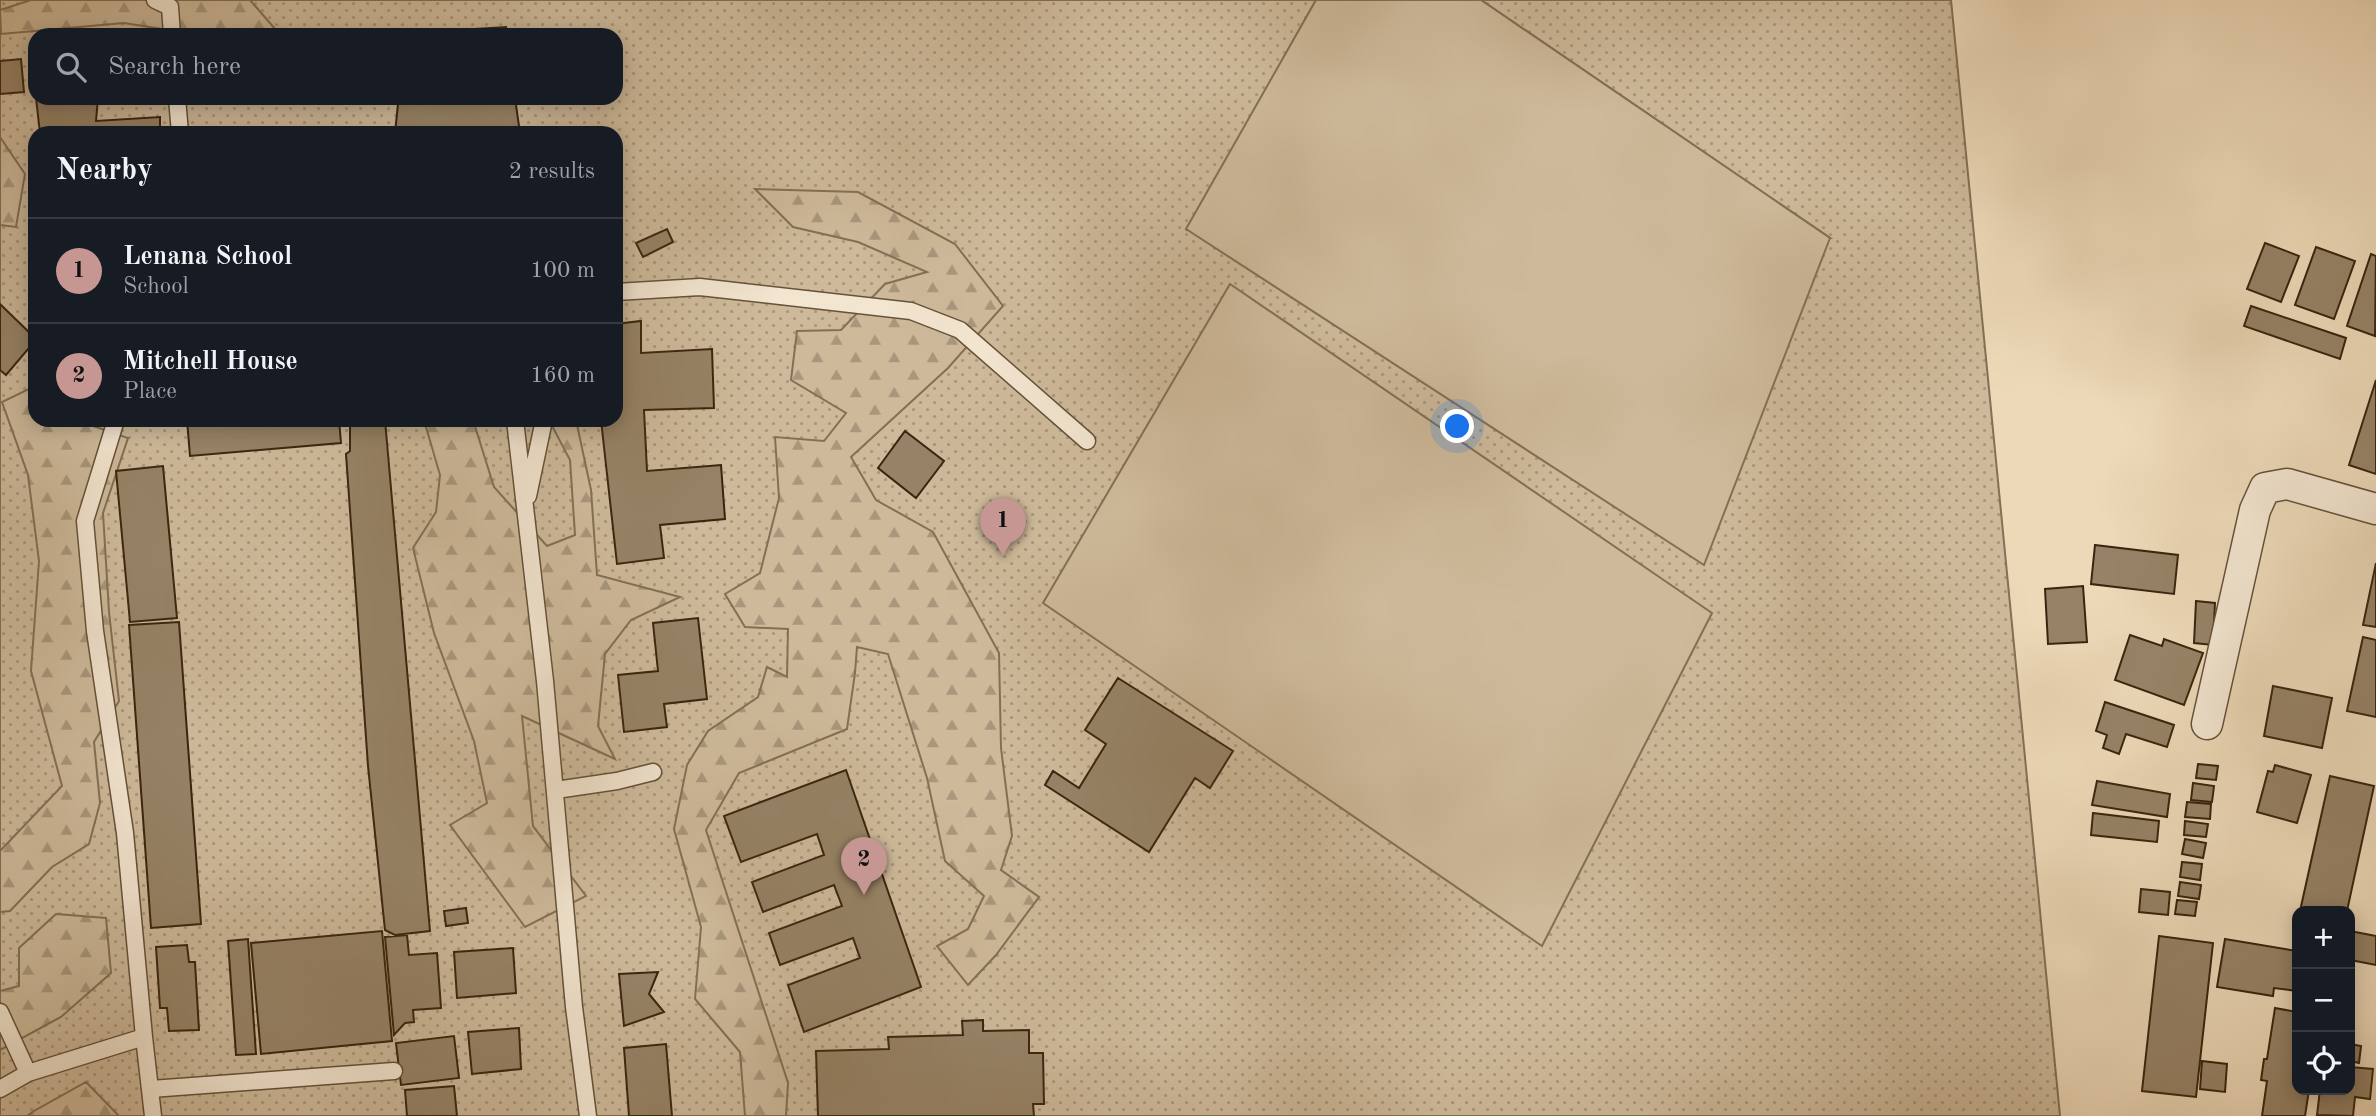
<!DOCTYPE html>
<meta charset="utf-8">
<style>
body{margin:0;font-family:"Old Standard TT",serif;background:#242831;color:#f1f3f6}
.controls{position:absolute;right:21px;bottom:21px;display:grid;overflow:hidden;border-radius:14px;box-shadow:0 4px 18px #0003}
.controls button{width:63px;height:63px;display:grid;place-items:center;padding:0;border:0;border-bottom:2px solid #363941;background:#171b24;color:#f1f3f6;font:35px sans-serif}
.you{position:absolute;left:1458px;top:427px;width:24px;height:24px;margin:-18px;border:5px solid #fff;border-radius:50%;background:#1a73e8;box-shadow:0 0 0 10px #1a73e833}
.badge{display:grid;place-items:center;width:46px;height:46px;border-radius:50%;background:#c59692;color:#111;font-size:23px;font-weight:700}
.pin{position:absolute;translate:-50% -58px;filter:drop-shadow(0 2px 4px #0008)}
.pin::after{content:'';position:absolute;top:37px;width:24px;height:21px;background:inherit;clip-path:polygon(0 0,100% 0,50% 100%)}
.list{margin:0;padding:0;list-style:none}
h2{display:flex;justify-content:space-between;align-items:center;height:91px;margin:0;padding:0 28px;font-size:30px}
h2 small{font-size:23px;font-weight:400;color:#9ea1a6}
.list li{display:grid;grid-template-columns:46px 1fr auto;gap:21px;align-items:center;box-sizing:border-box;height:105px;padding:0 28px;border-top:2px solid #363941}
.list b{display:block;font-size:26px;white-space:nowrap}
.list p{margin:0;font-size:23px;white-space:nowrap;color:#9ea1a6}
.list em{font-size:23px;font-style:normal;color:#9ea1a6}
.icon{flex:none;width:38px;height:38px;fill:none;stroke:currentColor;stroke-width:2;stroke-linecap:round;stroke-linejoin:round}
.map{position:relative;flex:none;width:2376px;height:1116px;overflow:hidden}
.search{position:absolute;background:#171b24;box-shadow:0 4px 18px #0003;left:28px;top:28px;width:595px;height:77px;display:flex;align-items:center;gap:18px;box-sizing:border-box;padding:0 24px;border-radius:21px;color:#9ea1a6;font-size:26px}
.panel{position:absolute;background:#171b24;box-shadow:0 4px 18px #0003;left:28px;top:126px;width:595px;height:301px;border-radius:21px}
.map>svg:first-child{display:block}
.grass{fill:url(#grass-dots);stroke:#837055;stroke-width:2;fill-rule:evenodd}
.forest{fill:url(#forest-firs);stroke:#837055;stroke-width:2}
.garden{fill:#ceba9b;stroke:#837055;stroke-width:2}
.building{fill:#968367;stroke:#38250f;stroke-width:2}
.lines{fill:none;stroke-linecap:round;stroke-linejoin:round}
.lane-casing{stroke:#655239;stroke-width:19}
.street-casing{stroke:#655239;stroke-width:33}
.lane{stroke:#f3e6d1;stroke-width:16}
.street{stroke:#f3e6d1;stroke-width:30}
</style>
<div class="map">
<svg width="2376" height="1116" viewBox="0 0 2376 1116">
<defs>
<pattern id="grass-dots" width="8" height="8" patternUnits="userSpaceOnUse" patternTransform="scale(1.75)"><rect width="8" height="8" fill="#ceba9b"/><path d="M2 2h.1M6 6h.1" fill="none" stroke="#a8977d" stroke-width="1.8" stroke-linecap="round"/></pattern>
<pattern id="forest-firs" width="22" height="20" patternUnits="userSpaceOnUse" patternTransform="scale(1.75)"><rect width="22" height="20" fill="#ceba9b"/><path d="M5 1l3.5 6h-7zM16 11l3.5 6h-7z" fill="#a8977d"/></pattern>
</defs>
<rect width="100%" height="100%" fill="#edd9b8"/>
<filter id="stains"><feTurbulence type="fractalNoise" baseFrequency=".00286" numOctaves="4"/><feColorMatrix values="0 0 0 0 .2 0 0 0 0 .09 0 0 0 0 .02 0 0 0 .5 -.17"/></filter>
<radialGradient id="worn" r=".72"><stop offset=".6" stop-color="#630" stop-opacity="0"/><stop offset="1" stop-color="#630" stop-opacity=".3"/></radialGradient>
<path class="grass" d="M 0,0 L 1316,0 L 1187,230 L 1830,238 L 1481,0 L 1951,0 L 2060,1116 L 0,1116 ZM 35,35 L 616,35 L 616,98 L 35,98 ZM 35,133 L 616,133 L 616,420 L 35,420 Z"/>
<path class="forest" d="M 31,0 L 250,0 L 276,30 L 267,35 L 200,35 L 124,23 L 1,34 L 0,10 Z
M 0,137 L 25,174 L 16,227 L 0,225 Z
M 755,189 L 858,192 L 955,244 L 1003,306 L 948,368 L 851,457 L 876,500 L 933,532 L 999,653 L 1001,748 L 1012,836 L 1001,870 L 1039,897 L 996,955 L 968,985 L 937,946 L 968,929 L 984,896 L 945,861 L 927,778 L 888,654 L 857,647 L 855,673 L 847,729 L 739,773 L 706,830 L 788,1083 L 786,1116 L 745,1116 L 740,1052 L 695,999 L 701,927 L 674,829 L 687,765 L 708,731 L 758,697 L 767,667 L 787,677 L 788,629 L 745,627 L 725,594 L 760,573 L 779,498 L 775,437 L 824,441 L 846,413 L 791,380 L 797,331 L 841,330 L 885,284 L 927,272 L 858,242 L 793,227 Z
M 35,386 L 35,420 L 76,420 L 128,438 L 103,513 L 109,612 L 119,701 L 94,742 L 100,803 L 89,844 L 52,867 L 10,911 L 0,912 L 0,851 L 62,786 L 31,671 L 39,561 L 28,475 L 2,402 Z
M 424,420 L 473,420 L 494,487 L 547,546 L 575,535 L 570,460 L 549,420 L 576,420 L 591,490 L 597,575 L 680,597 L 631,620 L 605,654 L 598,726 L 615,759 L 522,716 L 533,826 L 586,896 L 525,927 L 450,825 L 487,803 L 474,741 L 434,633 L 413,548 L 436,512 L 440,475 Z
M 56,914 L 106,918 L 111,973 L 61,1017 L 0,1050 L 0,991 L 19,986 L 19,948 Z
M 86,1082 L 119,1116 L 27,1116 L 34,1111 Z"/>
<path class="garden" d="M 1316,0 L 1481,0 L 1830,238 L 1704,565 L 1186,229 Z
M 1230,284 L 1712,613 L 1542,946 L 1043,603 Z"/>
<path class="building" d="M 506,27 L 507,35 L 377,35 Z
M 35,58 L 35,92 L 31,59 Z
M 21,59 L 24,92 L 0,94 L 0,61 Z
M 36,98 L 98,98 L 96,121 L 160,117 L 160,133 L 40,133 Z
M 462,98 L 515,98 L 520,133 L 395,133 L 398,104 Z
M 667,229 L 673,242 L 643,257 L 636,243 Z
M 2265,243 L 2299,256 L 2281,302 L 2247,289 Z
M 2316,247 L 2355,261 L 2334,319 L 2295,305 Z
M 2371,254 L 2376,256 L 2375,336 L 2347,326 Z
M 0,304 L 35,338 L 35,341 L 6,375 L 0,370 Z
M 2251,306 L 2346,338 L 2340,359 L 2244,326 Z
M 641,321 L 641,353 L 712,349 L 714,408 L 644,410 L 647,471 L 721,465 L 725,519 L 660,525 L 664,558 L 617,564 L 601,420 L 616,420 L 616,324 Z
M 2376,380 L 2376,474 L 2349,465 Z
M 187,420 L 339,420 L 341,443 L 190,456 Z
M 350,420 L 385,420 L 430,931 L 395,935 L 385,930 L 368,766 L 346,454 L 350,451 Z
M 905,431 L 944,461 L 916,498 L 878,468 Z
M 163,466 L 177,618 L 130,622 L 116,471 Z
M 2095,545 L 2178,555 L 2174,594 L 2091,584 Z
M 2376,563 L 2376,627 L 2363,625 Z
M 2083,586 L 2087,642 L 2048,644 L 2045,589 Z
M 2196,601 L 2215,603 L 2213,645 L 2194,643 Z
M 698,618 L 707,699 L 664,704 L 667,727 L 624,732 L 618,675 L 658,671 L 653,623 Z
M 179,622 L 201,924 L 151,928 L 129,625 Z
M 2130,635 L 2162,646 L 2164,639 L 2203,653 L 2184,705 L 2115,680 Z
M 2363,637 L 2376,640 L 2376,717 L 2347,711 Z
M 1118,678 L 1233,751 L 1210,788 L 1195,778 L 1149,852 L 1045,785 L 1053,771 L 1079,788 L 1106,744 L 1085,730 Z
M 2273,686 L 2332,698 L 2322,748 L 2264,736 Z
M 2105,702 L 2174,725 L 2167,747 L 2126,734 L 2119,754 L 2103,748 L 2107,735 L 2096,731 Z
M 2198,764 L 2218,766 L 2216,780 L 2196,778 Z
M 2275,765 L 2311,775 L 2297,823 L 2257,812 L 2268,771 L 2273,772 Z
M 846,770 L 921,987 L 804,1032 L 788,985 L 860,958 L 853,938 L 780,965 L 769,933 L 842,906 L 834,885 L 763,912 L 752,882 L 824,855 L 817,834 L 741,862 L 724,816 Z
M 2330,776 L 2374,786 L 2347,911 L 2300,911 Z
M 2097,781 L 2170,794 L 2167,817 L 2092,805 Z
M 2193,783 L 2214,786 L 2212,802 L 2191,800 Z
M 2187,802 L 2211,804 L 2210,819 L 2185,817 Z
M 2093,813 L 2159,821 L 2157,842 L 2091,835 Z
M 2185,821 L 2208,824 L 2206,837 L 2184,835 Z
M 2185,839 L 2206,843 L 2203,858 L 2182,854 Z
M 2182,862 L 2202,864 L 2200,880 L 2180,877 Z
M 2180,882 L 2201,885 L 2199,899 L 2178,896 Z
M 2141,889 L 2170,892 L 2168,915 L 2139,912 Z
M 2177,900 L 2197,902 L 2195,916 L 2175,914 Z
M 466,908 L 468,923 L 446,926 L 444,911 Z
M 382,931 L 392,1041 L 261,1054 L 251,943 Z
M 2350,931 L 2376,936 L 2376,965 L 2350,960 Z
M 407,935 L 409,955 L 437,953 L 441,1008 L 413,1010 L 414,1022 L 405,1023 L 394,1035 L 385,937 Z
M 2159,936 L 2213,943 L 2196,1097 L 2142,1091 Z
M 248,939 L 256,1054 L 236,1055 L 228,941 Z
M 2225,939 L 2297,951 L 2297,991 L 2274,988 L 2273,996 L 2217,987 Z
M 187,945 L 189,962 L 195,962 L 199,1030 L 169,1031 L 167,1008 L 160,1008 L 156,947 Z
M 513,948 L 516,993 L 457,998 L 454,952 Z
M 658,972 L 649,994 L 664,1012 L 624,1026 L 619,974 Z
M 2275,1008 L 2297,1012 L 2297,1090 L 2309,1090 L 2305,1116 L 2262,1116 L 2267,1081 L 2261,1080 L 2264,1059 L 2267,1059 Z
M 983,1020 L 983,1031 L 1029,1030 L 1029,1053 L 1043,1053 L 1044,1104 L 1033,1104 L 1034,1116 L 818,1116 L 816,1051 L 889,1049 L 888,1037 L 963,1035 L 962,1021 Z
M 519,1028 L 521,1069 L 472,1074 L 468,1032 Z
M 454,1036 L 459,1078 L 401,1085 L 396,1043 Z
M 666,1044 L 672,1116 L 629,1116 L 624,1048 Z
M 2350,1044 L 2361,1046 L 2359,1063 L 2350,1061 Z
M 2202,1061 L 2227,1064 L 2225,1092 L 2200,1089 Z
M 2350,1067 L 2373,1069 L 2370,1099 L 2355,1097 L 2353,1116 L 2317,1115 L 2320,1090 L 2350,1090 Z
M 454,1086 L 457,1116 L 407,1116 L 405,1090 Z"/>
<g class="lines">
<g class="lane-casing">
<path id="lane" d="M 155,0 L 170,7 L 172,35
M 177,98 L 180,133
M 616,292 L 700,287 L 911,311 L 960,330 L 1087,441
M 116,420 L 85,521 L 95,631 L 125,833 L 144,1037
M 515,420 L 545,681 L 574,1007 L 588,1116
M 528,496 L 544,420
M 556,790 L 617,781 L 653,772
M 0,1012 L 28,1073
M 0,1089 L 28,1073 L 144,1037 L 153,1116
M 151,1089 L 394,1071"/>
</g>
<g class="street-casing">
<path id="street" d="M 2207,724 L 2255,510 L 2265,488 L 2287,484 L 2376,509"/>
</g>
<use href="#lane" class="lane"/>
<use href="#street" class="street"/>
</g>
<rect width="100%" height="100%" filter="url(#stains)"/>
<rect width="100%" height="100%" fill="url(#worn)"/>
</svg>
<div class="controls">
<button>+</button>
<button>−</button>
<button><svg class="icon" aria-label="locate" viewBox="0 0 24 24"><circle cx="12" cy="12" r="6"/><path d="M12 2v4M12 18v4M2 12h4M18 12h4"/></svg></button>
</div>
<div class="you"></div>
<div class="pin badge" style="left:1003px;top:556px">1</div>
<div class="pin badge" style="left:864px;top:895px">2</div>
<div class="search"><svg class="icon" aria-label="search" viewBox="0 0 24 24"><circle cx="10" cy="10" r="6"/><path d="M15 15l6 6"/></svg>Search here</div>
<section class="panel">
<h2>Nearby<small>2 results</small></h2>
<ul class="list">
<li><span class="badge">1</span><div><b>Lenana School</b><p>School</p></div><em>100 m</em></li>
<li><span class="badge">2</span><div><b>Mitchell House</b><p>Place</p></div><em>160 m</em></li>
</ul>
</section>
</div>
